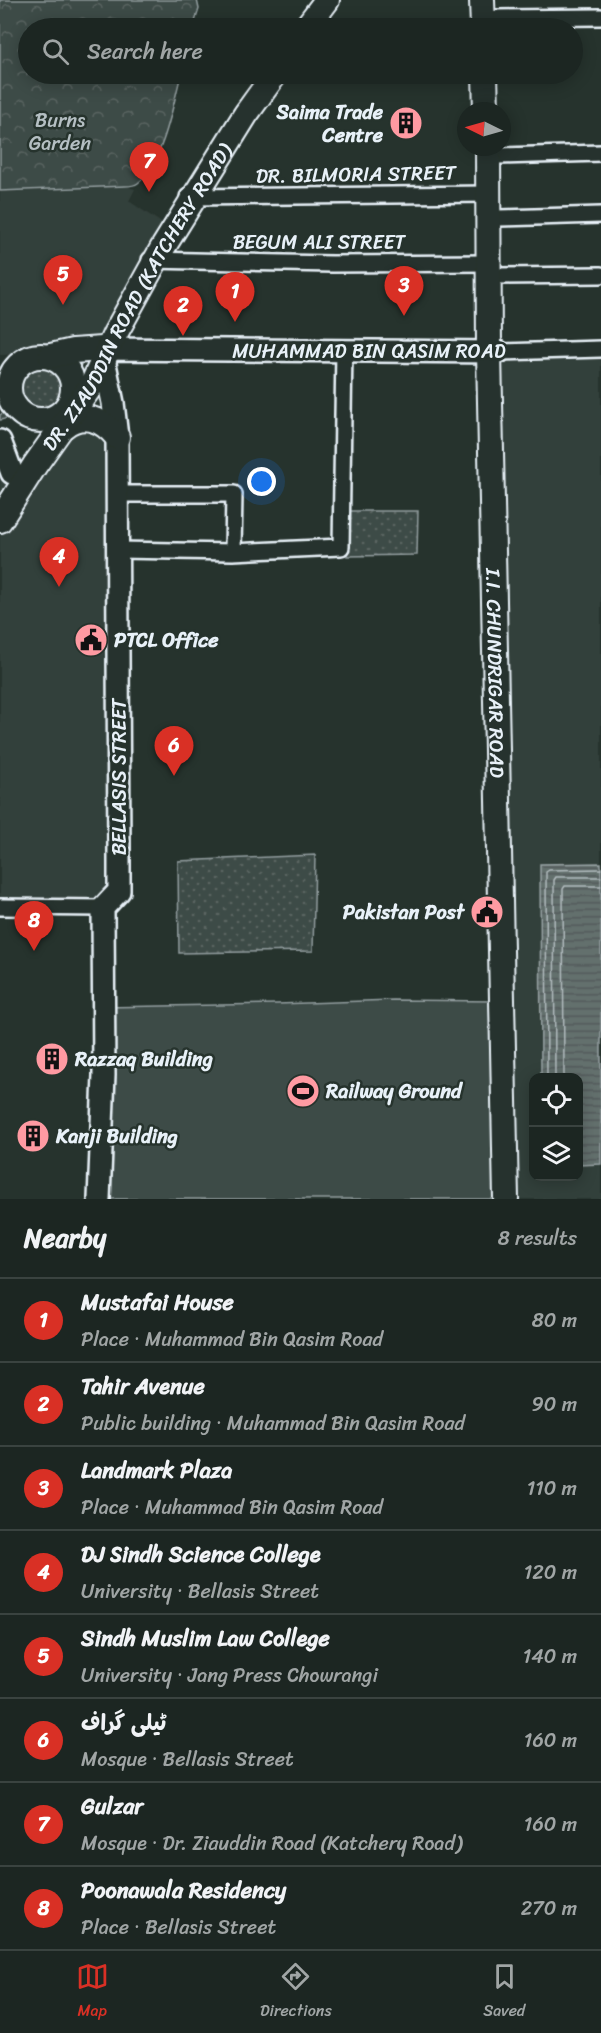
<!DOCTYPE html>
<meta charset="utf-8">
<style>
body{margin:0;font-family:Sriracha,"Playpen Sans Arabic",sans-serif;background:#252e2a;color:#f1f3f6}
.controls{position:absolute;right:18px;bottom:18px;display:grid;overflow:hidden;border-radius:12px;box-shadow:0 3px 15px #0003}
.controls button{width:54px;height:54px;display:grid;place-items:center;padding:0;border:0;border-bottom:2px solid #3a4340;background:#1c2622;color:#f1f3f6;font:30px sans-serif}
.compass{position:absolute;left:457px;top:102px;width:54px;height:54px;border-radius:50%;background:#1c2622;box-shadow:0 3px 15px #0003;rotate:275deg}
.you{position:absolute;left:262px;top:482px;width:21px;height:21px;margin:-15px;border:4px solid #fff;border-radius:50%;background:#1a73e8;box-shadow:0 0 0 9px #1a73e833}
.badge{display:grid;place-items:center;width:39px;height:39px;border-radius:50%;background:#d93025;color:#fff;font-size:20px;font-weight:700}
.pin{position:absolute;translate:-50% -50px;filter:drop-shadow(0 2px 3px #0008)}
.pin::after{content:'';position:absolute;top:32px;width:21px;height:18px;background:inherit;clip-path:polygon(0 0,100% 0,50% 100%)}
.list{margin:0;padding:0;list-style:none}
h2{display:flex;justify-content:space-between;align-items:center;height:78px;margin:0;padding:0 24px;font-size:26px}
h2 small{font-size:20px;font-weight:400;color:#a0a5a5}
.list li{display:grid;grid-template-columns:39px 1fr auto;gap:18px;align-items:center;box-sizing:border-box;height:84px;padding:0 24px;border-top:2px solid #3a4340}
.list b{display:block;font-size:22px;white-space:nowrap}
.list p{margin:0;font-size:20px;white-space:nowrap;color:#a0a5a5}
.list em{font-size:20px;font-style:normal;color:#a0a5a5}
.icon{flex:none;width:33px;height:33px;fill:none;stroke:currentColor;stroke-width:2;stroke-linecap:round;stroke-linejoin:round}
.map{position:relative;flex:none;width:601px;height:1199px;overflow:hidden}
.search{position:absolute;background:#1c2622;box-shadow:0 3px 15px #0003;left:18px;right:18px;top:18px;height:66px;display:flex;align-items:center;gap:15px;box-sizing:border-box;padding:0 21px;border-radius:33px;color:#a0a5a5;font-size:22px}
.sheet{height:750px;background:#1c2622}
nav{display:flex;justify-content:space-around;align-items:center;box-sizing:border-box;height:84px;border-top:2px solid #3a4340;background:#1c2622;font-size:16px;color:#a0a5a5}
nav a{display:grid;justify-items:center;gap:3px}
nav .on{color:#d93025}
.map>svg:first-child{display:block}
.built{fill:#333f3a;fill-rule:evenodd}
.grass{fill:url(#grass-dots);stroke:#939ea0;stroke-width:1.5}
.park{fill:url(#park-crowns);stroke:#939ea0;stroke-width:1.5}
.pitch{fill:#3e4b47;stroke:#939ea0;stroke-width:1.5}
.water{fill:url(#water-rules);stroke:#98a3a5;stroke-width:1.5}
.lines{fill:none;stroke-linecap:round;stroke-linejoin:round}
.shore{stroke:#b3bdc0;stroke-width:1.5}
.street-casing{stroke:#e8f1f8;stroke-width:20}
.secondary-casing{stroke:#e8f1f8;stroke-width:26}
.primary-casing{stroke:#e8f1f8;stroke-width:28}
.street{stroke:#26332d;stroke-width:15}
.secondary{stroke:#26332d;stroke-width:21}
.primary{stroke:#26332d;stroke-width:24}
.labels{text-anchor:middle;stroke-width:5;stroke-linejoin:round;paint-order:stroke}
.poi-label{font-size:20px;font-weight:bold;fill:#e8f1f8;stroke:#26332d;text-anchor:start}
.park-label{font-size:20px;fill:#b5bfc3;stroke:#26332d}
.street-label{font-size:20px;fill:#e8f1f8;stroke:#26332d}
</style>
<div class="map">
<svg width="601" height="1199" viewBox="0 0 601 1199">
<defs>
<pattern id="grass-dots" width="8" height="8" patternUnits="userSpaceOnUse" patternTransform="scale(1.5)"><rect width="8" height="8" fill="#3e4b47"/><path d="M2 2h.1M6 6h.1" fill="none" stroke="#5a6562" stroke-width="1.8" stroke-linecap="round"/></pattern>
<pattern id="park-crowns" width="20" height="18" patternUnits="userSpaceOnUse" patternTransform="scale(1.5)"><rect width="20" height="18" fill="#3e4b47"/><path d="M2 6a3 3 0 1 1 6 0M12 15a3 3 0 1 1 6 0" fill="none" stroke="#5a6562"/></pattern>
<pattern id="water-rules" width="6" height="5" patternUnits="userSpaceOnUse" patternTransform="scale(1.5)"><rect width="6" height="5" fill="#636f6d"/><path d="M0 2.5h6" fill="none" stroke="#535a5a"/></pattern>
</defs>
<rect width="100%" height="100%" fill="#26332d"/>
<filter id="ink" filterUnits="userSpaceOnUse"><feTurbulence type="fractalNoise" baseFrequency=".0167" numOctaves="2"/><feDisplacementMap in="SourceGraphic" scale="12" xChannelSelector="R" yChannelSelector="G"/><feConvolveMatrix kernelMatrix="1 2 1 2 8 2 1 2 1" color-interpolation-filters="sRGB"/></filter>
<g filter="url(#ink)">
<path class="built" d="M 125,186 L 135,189 L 129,201 L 169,228 L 102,349 L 44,354 L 0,355 L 0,189 Z
M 601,349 L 601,1199 L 516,1199 L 499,352 ZM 534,1078 L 578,1078 L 578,1176 L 534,1176 Z
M 106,425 L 119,891 L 99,908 L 0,907 L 0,445 L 24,483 L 64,426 Z"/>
<path class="grass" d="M 34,355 C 61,354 85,377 67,403 C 65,407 62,412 59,414 C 51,420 41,421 32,419 C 29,418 26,415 23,415 C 17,414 6,419 0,420 L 0,415 L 13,405 C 2,383 12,364 34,355 Z
M 347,511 L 418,511 L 417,555 L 347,556 Z
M 315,855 L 313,951 L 179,953 L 178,861 Z"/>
<path class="park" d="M 0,0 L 197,0 L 199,9 L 193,28 L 28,28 L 28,74 L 181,74 C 174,102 162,165 138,183 C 134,186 130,186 125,186 L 0,191 Z"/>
<path class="pitch" d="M 393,1000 L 495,1001 L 506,1199 L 99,1199 L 104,1007 L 278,1004 Z"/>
<path class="water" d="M 601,863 L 601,1164 L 579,1165 L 578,1078 L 541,1077 L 540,864 Z"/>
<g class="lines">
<path class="shore" d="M 547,1078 L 546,872 L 549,870 L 601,869
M 555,1078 L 554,880 L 556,877 L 601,877
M 564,1078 L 563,889 L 565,886 L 601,886"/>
<g class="street-casing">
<path id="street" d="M 497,18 L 601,17
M 498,156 L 601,153
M 188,197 L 488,194
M 499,218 L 601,215
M 150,260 L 332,264 L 489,263
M 499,276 L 601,275
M 499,352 L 601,349
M 117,494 L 234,494 L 233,552 L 341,547 L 344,350
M 118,550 L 233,552
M 0,907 L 103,908"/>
</g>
<g class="secondary-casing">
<path id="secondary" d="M 0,441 L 12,473
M 99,1199 L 104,1075 L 103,908 L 119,891 L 119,858 L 117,437 L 113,403 L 102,349 L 499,352"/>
</g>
<g class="primary-casing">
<g id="primary">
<path d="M 482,0 L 483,28"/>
<path d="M 306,28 L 327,0"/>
<path d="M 485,74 L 486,111"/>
<path id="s1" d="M 488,147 L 489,352 L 506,1199"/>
<circle cx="41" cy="388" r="32"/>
<path d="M 51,356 L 73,351 L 102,349"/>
<path d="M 64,426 C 82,411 103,419 117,437"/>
<path id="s2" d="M 0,520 L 35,465 L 93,383 L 115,334 L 162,249 L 246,114 L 275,74"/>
</g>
</g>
<use href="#street" class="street"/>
<use href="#secondary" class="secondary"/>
<use href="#primary" class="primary"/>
</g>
</g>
<defs>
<g id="building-disc" transform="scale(1.725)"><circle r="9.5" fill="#ff9aa2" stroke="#26332d"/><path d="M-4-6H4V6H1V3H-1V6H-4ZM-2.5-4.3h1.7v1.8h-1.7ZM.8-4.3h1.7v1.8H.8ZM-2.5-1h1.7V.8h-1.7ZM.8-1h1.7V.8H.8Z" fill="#111"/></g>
<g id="civic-disc" transform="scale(1.725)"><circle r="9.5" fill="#ff9aa2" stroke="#26332d"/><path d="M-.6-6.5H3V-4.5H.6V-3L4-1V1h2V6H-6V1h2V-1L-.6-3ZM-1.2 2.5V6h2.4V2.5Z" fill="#111"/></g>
<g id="stadium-disc" transform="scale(1.725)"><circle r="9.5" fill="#ff9aa2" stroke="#26332d"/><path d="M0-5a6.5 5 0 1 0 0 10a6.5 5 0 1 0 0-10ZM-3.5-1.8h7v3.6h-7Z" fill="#111"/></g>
</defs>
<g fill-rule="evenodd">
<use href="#building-disc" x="406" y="123"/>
<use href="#civic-disc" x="91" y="640"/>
<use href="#civic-disc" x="487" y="912"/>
<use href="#building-disc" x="52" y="1059"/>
<use href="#stadium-disc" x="303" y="1091"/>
<use href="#building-disc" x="33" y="1136"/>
</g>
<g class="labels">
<g class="poi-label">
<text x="383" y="119" text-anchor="end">Saima Trade<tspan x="383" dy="23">Centre</tspan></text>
<text x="114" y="647">PTCL Office</text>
<text x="464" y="919" text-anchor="end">Pakistan Post</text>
<text x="75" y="1066">Razzaq Building</text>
<text x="326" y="1098">Railway Ground</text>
<text x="56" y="1143">Kanji Building</text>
</g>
<g class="park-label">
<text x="60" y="127">Burns<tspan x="60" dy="23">Garden</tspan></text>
</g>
<g class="street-label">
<text transform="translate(356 174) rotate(-1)" y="7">DR. BILMORIA STREET</text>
<text x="319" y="249">BEGUM ALI STREET</text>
<text dy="7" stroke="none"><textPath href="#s2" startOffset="262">DR. ZIAUDDIN ROAD (KATCHERY ROAD)</textPath></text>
<text x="369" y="358">MUHAMMAD BIN QASIM ROAD</text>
<text dy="7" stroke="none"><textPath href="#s1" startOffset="526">I.I. CHUNDRIGAR ROAD</textPath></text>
<text transform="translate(119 777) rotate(-90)" y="7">BELLASIS STREET</text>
</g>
</g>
</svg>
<div class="controls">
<button><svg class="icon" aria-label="locate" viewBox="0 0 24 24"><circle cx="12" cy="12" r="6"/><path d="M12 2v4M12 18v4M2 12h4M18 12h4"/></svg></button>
<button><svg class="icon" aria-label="layers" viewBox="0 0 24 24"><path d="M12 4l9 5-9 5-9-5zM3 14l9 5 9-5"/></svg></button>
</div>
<svg class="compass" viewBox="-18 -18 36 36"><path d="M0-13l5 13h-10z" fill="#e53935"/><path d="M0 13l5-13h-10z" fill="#a0a5a5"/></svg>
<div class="you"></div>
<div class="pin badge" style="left:235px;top:322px">1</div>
<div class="pin badge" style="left:183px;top:336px">2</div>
<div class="pin badge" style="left:404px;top:316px">3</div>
<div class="pin badge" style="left:59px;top:587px">4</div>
<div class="pin badge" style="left:63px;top:305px">5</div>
<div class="pin badge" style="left:174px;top:776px">6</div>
<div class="pin badge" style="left:149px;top:192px">7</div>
<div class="pin badge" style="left:34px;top:951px">8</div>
<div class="search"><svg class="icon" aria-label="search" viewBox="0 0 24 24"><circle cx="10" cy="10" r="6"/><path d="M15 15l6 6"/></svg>Search here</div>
</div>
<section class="sheet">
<h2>Nearby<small>8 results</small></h2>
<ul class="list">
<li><span class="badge">1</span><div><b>Mustafai House</b><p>Place · Muhammad Bin Qasim Road</p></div><em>80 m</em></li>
<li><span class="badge">2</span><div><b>Tahir Avenue</b><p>Public building · Muhammad Bin Qasim Road</p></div><em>90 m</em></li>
<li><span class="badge">3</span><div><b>Landmark Plaza</b><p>Place · Muhammad Bin Qasim Road</p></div><em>110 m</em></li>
<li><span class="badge">4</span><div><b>DJ Sindh Science College</b><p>University · Bellasis Street</p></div><em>120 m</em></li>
<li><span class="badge">5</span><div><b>Sindh Muslim Law College</b><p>University · Jang Press Chowrangi</p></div><em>140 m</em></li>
<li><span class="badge">6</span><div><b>ٹیلی گراف</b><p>Mosque · Bellasis Street</p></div><em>160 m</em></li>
<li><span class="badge">7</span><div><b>Gulzar</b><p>Mosque · Dr. Ziauddin Road (Katchery Road)</p></div><em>160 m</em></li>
<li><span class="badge">8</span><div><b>Poonawala Residency</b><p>Place · Bellasis Street</p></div><em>270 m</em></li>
</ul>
</section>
<nav>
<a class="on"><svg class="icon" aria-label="map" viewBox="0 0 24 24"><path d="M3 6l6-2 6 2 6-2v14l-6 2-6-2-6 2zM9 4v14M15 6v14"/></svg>Map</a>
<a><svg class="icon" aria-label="directions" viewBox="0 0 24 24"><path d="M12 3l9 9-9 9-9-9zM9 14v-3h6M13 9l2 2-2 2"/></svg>Directions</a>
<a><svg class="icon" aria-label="saved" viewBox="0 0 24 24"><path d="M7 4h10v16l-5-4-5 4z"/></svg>Saved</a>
</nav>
